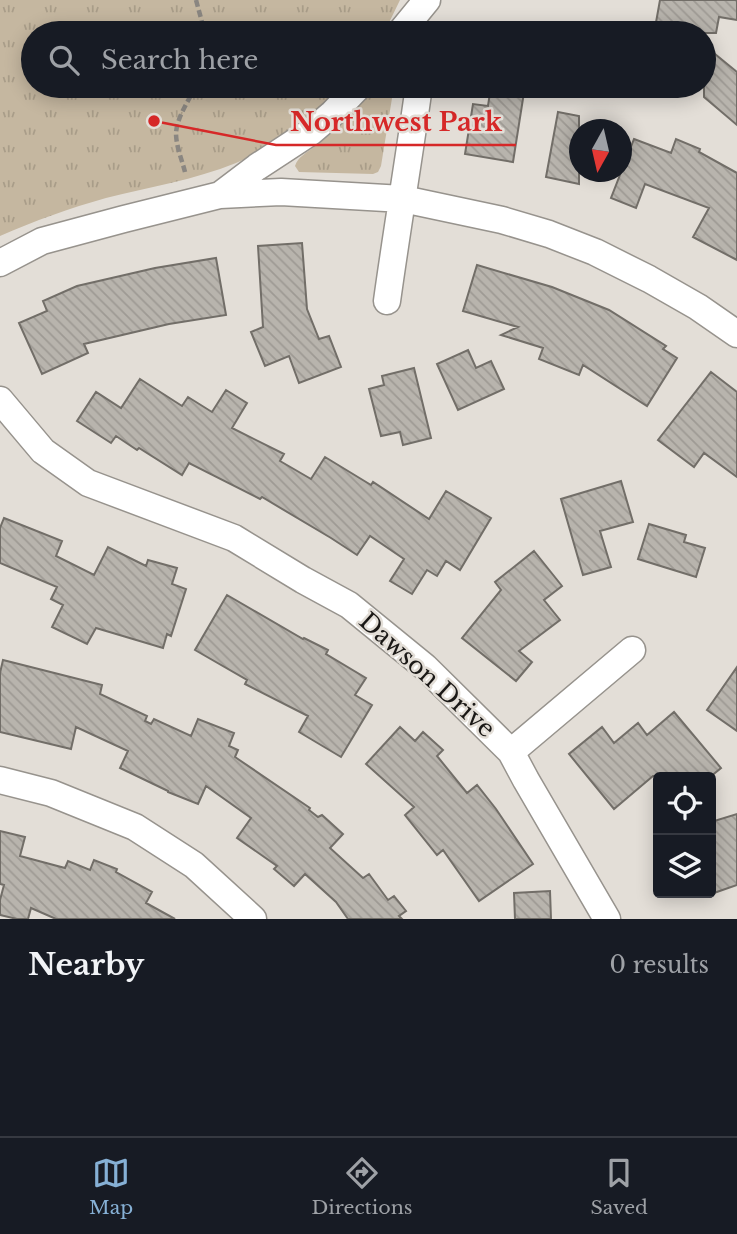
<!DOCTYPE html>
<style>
body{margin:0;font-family:"Libre Baskerville",serif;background:#20242c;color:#f1f3f6}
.controls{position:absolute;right:21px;bottom:21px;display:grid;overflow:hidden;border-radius:7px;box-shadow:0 4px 18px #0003}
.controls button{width:63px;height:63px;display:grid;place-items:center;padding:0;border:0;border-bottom:2px solid #363941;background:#171b24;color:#f1f3f6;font:35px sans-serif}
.compass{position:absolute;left:569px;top:119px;width:63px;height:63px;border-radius:50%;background:#171b24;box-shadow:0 4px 18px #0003;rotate:188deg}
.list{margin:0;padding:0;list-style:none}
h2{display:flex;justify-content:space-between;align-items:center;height:91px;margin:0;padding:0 28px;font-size:30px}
h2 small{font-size:23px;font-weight:400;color:#9ea1a6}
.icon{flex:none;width:38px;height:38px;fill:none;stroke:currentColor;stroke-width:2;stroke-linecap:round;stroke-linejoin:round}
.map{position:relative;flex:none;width:737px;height:919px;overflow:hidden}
.search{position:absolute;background:#171b24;box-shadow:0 4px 18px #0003;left:21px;right:21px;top:21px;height:77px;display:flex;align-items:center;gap:18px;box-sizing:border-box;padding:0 24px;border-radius:38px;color:#9ea1a6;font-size:26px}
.sheet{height:217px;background:#171b24}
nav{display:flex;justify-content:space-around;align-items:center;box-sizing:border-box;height:98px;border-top:2px solid #363941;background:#171b24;font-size:19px;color:#9ea1a6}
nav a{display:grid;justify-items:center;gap:4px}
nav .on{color:#86b0d5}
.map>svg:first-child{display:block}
.park{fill:url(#park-tufts)}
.building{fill:url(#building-back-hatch);stroke:#726e68;stroke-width:2}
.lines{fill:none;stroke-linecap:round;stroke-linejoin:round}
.minor-casing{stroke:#97938d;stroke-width:29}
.path{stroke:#8a8681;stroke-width:4.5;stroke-dasharray:7 3.5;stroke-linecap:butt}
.minor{stroke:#fff;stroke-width:26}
.labels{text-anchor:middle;stroke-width:5;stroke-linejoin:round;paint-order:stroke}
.street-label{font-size:24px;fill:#1a1816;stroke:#e3ded7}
.leader{fill:none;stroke:#d62828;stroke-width:2.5}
.callout-dot{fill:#d62828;stroke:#e3ded7;stroke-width:2.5}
.callout-label{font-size:26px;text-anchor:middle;font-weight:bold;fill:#d62828;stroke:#e3ded7;stroke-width:5;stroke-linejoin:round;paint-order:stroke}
</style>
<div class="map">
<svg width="737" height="919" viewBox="0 0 737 919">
<defs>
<pattern id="park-tufts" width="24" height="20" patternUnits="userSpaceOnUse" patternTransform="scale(1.75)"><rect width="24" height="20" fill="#c5b7a0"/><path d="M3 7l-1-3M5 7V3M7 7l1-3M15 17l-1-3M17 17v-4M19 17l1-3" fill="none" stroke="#a99d89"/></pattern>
<pattern id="building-back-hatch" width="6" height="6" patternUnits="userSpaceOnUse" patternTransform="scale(1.75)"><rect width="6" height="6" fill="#b8b4ad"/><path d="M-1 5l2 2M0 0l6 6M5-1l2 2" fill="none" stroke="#9e9a94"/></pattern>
</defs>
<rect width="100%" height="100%" fill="#e3ded7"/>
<path class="park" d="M 0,0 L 400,0 L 384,33 L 33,33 L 33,86 L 345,86 C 314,117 278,146 236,163 C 194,180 150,187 106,198 C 70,208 34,221 0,236 Z
M 378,86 L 394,86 L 381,166 L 378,172 L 373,174 L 299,172 L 295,166 C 298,157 306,153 314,147 C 338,130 357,108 378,86 Z"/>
<path class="building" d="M 660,0 L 737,0 L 737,20 L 719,17 L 716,33 L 686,33 L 655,28 Z
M 704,45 L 737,72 L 737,125 L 704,97 Z
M 491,86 L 525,86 L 513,162 L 465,154 L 473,104 L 488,106 Z
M 558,112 L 579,116 L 579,184 L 546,177 Z
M 634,139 L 671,153 L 676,139 L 700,149 L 699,152 L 737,173 L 737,260 L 693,237 L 709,208 L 645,184 L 636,208 L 611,198 Z
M 302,243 L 307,309 L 319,339 L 329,336 L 341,367 L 299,383 L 289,356 L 265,366 L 251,332 L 263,327 L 258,246 Z
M 216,258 L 226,315 L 169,324 L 84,344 L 88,353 L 42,374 L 19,323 L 47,311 L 43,301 L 77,286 L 155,268 Z
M 477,265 L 552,287 L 609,310 L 666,346 L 663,349 L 677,358 L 647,406 L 583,365 L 579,375 L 539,359 L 543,348 L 501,335 L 518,327 L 463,311 Z
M 468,350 L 476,368 L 491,361 L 504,389 L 458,410 L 437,364 Z
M 414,368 L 431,438 L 403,445 L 400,432 L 381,436 L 369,389 L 384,385 L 382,376 Z
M 711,372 L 737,392 L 737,477 L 704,453 L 694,467 L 658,440 Z
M 140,379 L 182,406 L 188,397 L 212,412 L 226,390 L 247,403 L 232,428 L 284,454 L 280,461 L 311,479 L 325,457 L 371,485 L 373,482 L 429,519 L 446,491 L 491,518 L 460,570 L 446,561 L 437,576 L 427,570 L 412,594 L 390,581 L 404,559 L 370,536 L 357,555 L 331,538 L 262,497 L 260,499 L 189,463 L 182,475 L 139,448 L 137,450 L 116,436 L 111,443 L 77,421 L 96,392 L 121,408 Z
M 621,481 L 633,522 L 600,531 L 611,567 L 583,575 L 561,499 Z
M 4,518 L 62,541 L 56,556 L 94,575 L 108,547 L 146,566 L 148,560 L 177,568 L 172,584 L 186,589 L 171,636 L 167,634 L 163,648 L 96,628 L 87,644 L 52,627 L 63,605 L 51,599 L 57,587 L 0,563 L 0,528 Z
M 649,524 L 686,535 L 684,542 L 705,548 L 696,577 L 638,559 Z
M 534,551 L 562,586 L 544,600 L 560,620 L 519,651 L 532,662 L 516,681 L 462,638 L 501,590 L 495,582 Z
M 227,595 L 303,639 L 304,638 L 328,650 L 326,654 L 366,678 L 355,695 L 372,705 L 341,757 L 299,732 L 308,716 L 245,684 L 247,680 L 195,650 Z
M 3,660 L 102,685 L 100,694 L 147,716 L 145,721 L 151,724 L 154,719 L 191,736 L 198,719 L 234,733 L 229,746 L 238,750 L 235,757 L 310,808 L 309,810 L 318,817 L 322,815 L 343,834 L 330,848 L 363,878 L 369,874 L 388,900 L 394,896 L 406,911 L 399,916 L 402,919 L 348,919 L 336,902 L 305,874 L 294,886 L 274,869 L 277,866 L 237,838 L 251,818 L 206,786 L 198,804 L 168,792 L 168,791 L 120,768 L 128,751 L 76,727 L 71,749 L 0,732 L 0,673 Z
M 737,667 L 737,731 L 707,710 Z
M 674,712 L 721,768 L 710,777 L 653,776 L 614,809 L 569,754 L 602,727 L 614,743 L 638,723 L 647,735 Z
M 400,727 L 415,741 L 423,732 L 443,750 L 437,756 L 467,793 L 477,785 L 496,809 L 533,864 L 479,901 L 443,850 L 437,855 L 405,815 L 414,807 L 366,764 Z
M 737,814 L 737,885 L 711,894 L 711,822 Z
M 0,831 L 25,837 L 20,856 L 65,868 L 68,861 L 90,870 L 94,860 L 117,869 L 116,872 L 152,892 L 146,903 L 175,919 L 56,919 L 31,908 L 28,919 L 17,919 L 0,915 L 0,900 L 4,885 L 0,884 Z
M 550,891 L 551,919 L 515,919 L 514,893 Z"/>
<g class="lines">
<g class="minor-casing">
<path id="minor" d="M 400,33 L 427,0
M 220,195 L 257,167 L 312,131 L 333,113 L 359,86
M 0,263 L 42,241 L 124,219 L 220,195 L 281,192 L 403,199 L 502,220 L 549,234 L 595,252 L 649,279 L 698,307 L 737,334
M 387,301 C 397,229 409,158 419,86
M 0,400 L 43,451 L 88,483 L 234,538 L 303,580 L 349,605 L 425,667 L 511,752 L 526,780 L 607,919
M 511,752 L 632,650
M 0,780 L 51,793 L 135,827 L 194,865 L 253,919"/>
</g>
<path class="path" d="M 196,0 L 205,33
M 185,172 C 182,160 176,146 176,133 C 177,117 189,100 196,86"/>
<use href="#minor" class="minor"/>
</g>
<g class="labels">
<g class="street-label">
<text transform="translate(427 675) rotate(42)" y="8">Dawson Drive</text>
</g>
</g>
<path class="leader" d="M154 121L276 145H516"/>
<circle class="callout-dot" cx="154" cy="121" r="7"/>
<g class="callout-label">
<text x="396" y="131">Northwest Park</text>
</g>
</svg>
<div class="controls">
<button><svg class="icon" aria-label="locate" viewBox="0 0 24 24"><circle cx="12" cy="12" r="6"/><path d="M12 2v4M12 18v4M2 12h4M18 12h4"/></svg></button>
<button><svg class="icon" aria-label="layers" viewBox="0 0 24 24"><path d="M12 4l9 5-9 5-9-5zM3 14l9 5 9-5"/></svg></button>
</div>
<svg class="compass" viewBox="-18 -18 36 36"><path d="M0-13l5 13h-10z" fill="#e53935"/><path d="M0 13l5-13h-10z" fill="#9ea1a6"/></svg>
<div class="search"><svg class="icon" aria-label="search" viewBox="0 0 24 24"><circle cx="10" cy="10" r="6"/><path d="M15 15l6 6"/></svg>Search here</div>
</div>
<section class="sheet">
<h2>Nearby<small>0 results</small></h2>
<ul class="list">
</ul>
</section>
<nav>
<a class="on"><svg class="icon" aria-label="map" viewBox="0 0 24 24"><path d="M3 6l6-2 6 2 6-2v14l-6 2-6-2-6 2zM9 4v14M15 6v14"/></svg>Map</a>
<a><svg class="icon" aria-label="directions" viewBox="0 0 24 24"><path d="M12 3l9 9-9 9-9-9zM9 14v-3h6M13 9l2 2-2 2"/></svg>Directions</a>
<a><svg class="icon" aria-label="saved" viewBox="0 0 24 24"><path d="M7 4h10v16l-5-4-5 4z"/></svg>Saved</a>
</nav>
